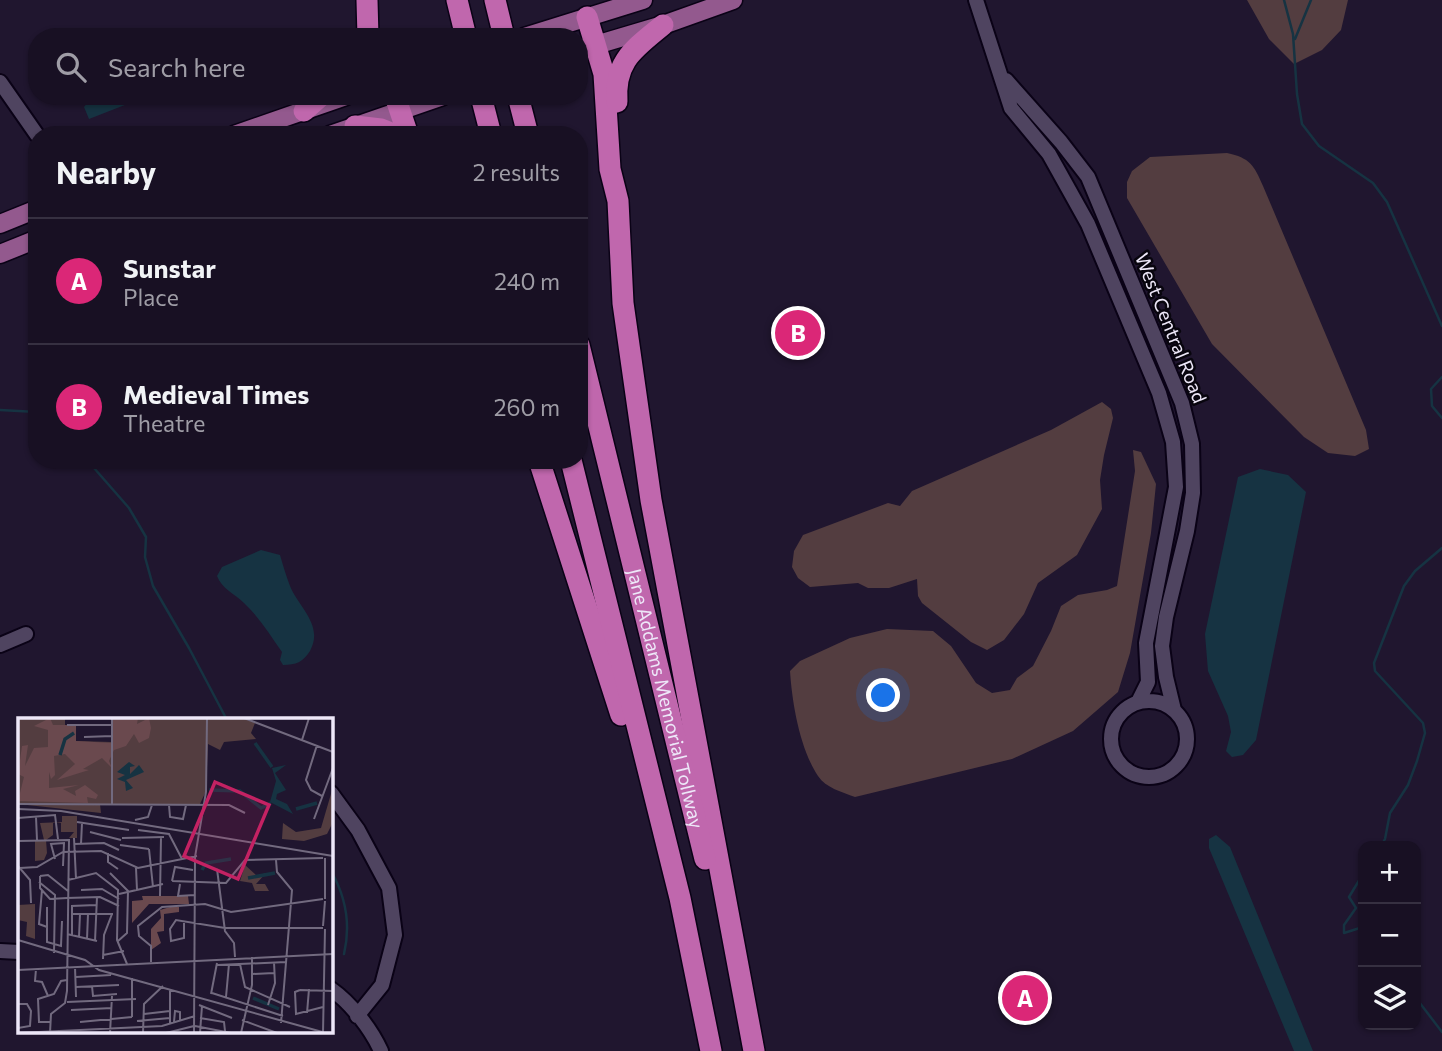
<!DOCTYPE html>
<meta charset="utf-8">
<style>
body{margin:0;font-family:Commissioner,sans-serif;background:#21192b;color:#f1f3f6}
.controls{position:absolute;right:21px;bottom:21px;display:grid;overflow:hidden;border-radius:14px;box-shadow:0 2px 5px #0004}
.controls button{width:63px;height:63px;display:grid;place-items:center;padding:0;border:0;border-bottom:2px solid #363041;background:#181023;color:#f1f3f6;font:35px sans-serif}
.you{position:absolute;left:884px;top:696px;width:24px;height:24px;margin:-18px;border:5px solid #fff;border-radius:50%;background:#1a73e8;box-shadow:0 0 0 10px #1a73e833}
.badge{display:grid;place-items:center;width:46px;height:46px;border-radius:50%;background:#db2777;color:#fff;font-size:23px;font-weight:700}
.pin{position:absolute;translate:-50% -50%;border:4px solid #fff;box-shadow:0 2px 7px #0006}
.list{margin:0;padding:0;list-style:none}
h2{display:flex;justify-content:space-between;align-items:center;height:91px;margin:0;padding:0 28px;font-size:30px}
h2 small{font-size:23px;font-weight:400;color:#9f9da6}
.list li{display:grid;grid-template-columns:46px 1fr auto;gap:21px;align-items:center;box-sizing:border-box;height:126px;padding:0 28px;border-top:2px solid #363041}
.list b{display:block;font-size:26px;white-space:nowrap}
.list p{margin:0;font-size:23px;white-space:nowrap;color:#9f9da6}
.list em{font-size:23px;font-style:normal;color:#9f9da6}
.icon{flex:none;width:38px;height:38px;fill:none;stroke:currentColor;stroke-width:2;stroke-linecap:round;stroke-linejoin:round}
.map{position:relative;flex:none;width:1442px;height:1051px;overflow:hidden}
.search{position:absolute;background:#181023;box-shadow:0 2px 5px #0004;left:28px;top:28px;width:560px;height:77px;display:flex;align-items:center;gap:18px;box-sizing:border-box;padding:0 24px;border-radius:28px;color:#9f9da6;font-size:26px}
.panel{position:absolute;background:#181023;box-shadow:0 2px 5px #0004;left:28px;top:126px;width:560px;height:343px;border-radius:28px}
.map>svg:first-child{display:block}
.green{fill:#533d40}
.water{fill:#163342}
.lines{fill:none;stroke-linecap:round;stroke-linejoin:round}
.stream{stroke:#163342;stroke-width:2.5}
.minor-casing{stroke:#0a0216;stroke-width:18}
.major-casing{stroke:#0a0216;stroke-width:21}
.highway-casing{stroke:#0a0216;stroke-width:24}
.minor{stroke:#4f4460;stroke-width:14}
.major{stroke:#93598e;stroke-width:18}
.highway{stroke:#c067ad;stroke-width:21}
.labels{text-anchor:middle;stroke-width:5;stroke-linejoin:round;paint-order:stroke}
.street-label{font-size:19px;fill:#ede7f8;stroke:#08050e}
.inset-river{fill:none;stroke:#163342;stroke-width:3.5}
.inset-road{fill:none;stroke:#726a7f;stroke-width:2}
.view{fill:#c42263;fill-opacity:0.15;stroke:#c42263;stroke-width:3.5}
.inset-edge{fill:none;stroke:#ede7f8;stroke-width:3.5}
</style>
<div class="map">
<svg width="1442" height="1051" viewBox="0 0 1442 1051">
<rect width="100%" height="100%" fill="#20162f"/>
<path class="green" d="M 1247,0 L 1348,0 L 1341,30 L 1322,50 L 1294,64 L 1269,39 Z
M 1227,153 C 1250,158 1254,165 1263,186 L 1366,430 L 1369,449 L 1355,456 L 1328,453 L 1304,437 L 1212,344 L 1127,198 L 1127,182 L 1132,171 L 1150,157 Z
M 1102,402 L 1111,409 L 1113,418 L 1104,455 L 1100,480 L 1102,509 L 1077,555 L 1038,583 L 1024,614 L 1004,640 L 987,650 L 971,642 L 922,603 L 918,596 L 917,579 L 889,588 L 868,588 L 858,583 L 810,587 L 798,578 L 792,567 L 794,551 L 803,535 L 888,503 L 900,506 L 912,491 L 1051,430 Z
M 1133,450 L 1141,452 L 1156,484 L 1151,533 L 1130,653 L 1118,692 L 1073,731 L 1012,759 L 855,797 C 842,792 826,788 818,776 C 800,749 792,703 790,671 L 800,661 L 850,638 L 887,629 L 933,631 L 951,646 L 976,683 L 992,693 L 1010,690 L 1017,678 L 1033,666 L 1051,631 L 1061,606 L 1078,595 L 1107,590 L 1117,586 L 1135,471 Z"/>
<path class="water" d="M 93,96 L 159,96 L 135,101 L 89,119 L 84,107 Z
M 1260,469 L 1288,475 L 1306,492 L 1256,740 L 1243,755 L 1232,757 L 1226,751 L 1231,732 L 1228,716 L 1208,671 L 1205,634 L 1238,477 Z
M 261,550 L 280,555 C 283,565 286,576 290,586 C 299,608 324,625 310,651 C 303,662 296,665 283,665 L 280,660 L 282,652 C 270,635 259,617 244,603 C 235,594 222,589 217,576 L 222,567 Z
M 1216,835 L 1230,847 L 1313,1051 L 1294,1051 L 1209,848 L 1209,839 Z"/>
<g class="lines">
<path class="stream" d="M 1284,0 L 1293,34 L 1297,94 L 1302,124 L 1319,146 L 1373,183 L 1387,202 L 1442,326
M 1295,39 L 1311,0
M 1442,377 L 1431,389 L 1432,406 L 1442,418
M 0,410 L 37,412
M 87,460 L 129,508 L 146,537 L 145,557 L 153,586 L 189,648 L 227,720
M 1381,846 L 1385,839 L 1390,813 L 1408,785 L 1417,761 L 1425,733 L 1423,723 L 1375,671 L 1374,663 L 1404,586 L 1415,571 L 1442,548
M 331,871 C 346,897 351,924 344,954
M 1363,874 L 1349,897 L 1356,908 L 1344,925 L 1344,933 L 1363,927
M 1416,998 L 1442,1032"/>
<g class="minor-casing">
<path id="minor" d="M 976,0 L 1011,108 L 1049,154 L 1088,224 L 1159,393 L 1173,442 L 1176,487 L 1146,643 L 1148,682 L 1138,702
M 1006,80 L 1061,142 L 1088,177 L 1182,403 L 1192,444 L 1193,493 L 1187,531 L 1166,617 L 1162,646 L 1166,677 L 1174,710
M 0,82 L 37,135
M 0,645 L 26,634
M1111 739a38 38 0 1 1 76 0a38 38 0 1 1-76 0Z
M 331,793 L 358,830 L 389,888 L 395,935 L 382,985 L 357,1016
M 0,951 L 19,952
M 331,989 C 351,1003 371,1029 381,1051"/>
</g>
<g class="major-casing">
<path id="major" d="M 524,37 L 643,0
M 579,50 L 663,25 L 733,0
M 234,135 L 346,96
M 330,135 L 443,96
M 0,224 L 37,209
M 0,254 L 37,239"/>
</g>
<g class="highway-casing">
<g id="highway">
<path d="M 367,0 L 368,37"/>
<path d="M 457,0 L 466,37"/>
<path d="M 495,0 L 504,37"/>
<path d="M 587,17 L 604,74 L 610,169 L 618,201 L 623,303 L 651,500 L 754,1051"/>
<path d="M 395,96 L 408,135"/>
<path d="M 481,96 L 491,135"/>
<path d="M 518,96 L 528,135"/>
<path d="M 617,102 C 614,61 634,49 663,25"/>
<path d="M 304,111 L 321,96"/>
<path d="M 355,126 L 381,129 L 396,135"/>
<path id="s1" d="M 579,345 L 705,859"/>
<path d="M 539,460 L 621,715"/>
<path d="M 571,460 L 680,898 L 711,1051"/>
</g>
</g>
<use href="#minor" class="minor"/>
<use href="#major" class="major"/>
<use href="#highway" class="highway"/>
</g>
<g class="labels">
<g class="street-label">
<text transform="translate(1171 328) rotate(68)" y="7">West Central Road</text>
<text dy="7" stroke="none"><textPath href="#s1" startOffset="364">Jane Addams Memorial Tollway</textPath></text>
</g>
</g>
<g transform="translate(18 718)">
<rect width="315" height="315" fill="#20162f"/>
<path d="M 0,0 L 47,0 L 47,7 L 58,7 L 58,23 L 94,24 L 94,0 L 224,0 L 237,5 L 233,15 L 238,21 L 206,24 L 202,32 L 190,26 L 188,73 L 182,86 L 82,86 L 83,95 L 0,86 ZM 315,69 L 315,104 L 309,116 L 286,123 L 264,121 L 265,105 L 278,114 L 303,110 ZM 44,98 L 59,98 L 59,120 L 51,120 L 56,114 L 43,114 L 43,105 L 35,104 L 35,117 L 28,122 L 29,135 L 26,142 L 17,143 L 17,122 L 26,122 L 22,105 L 44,104 ZM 227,147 L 239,158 L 248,155 L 238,166 L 247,166 L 251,173 L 237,173 L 234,165 L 222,163 ZM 17,186 L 17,221 L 8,218 L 9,204 L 0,202 L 0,187 Z" fill="#533d40"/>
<path d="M 32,0 L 35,7 L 58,7 L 58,23 L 94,25 L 95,0 L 120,0 L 119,6 L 131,0 L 133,10 L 131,20 L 121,25 L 116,16 L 108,28 L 96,32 L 91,43 L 94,50 L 84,40 L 65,51 L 71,52 L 39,62 L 57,46 L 47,36 L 36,38 L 37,57 L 33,61 L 31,54 L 31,70 L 61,67 L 45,71 L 58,78 L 57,73 L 67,67 L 80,77 L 78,81 L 69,79 L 70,85 L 0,83 L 6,59 L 0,56 L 4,28 L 10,27 L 7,48 L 16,30 L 30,29 L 30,12 L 16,8 ZM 124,178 L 170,178 L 171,186 L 131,186 L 114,205 L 114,183 L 125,182 ZM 152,189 L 161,189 L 161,194 L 146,196 L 146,213 L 139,214 L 143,225 L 133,232 L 133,211 L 143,200 L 142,192 Z" fill="#6a494e"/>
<path d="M 111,44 L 117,48 L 112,49 L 112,56 L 121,47 L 126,54 L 108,62 L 115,70 L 108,73 L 107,64 L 99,61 L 107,57 L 99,54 ZM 268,47 L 257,55 L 268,72 L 259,76 L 258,81 L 269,86 L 275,96 L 252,84 L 258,63 L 254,50 Z" fill="#163342"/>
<path class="inset-river" d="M 237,25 L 254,49M 42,37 L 47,21 L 56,15M 191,72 L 222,73 L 243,90 L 253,85M 278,91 L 299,85M 184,152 L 188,145 L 213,141M 230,160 L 257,155M 235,280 L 261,291"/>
<path class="inset-road" d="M 226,0 L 315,34M 49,7 L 94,7M 66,19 L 94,18M 284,22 L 291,0M 299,27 L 288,62 L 293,72 L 304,78M 94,35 L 94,0M 0,86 L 211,87 L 227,95M 94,87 L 94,35M 151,87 L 152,99 L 165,101 L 168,87M 0,91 L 43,93 L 315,138M 18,99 L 19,122M 0,100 L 37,97 L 40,121M 296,101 L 315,50M 117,102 L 130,99 L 134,87M 59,104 L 111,112M 120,112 L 151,116 L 164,141M 72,114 L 103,122M 56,120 L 58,161M 104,120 L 146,119M 0,123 L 51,122 L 49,273 L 47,285 L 33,296 L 32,315M 56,126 L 86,125 L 101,132M 63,126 L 64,105M 102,127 L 131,131M 131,131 L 135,169M 90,135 L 90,144 L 100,151M 307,140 L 307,181M 37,141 L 33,126 L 46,125 L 45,148M 258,142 L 259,154 L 274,172 L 263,305M 0,148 L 12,162 L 13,185M 2,150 L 19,149 L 45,134 L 83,133 L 120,150 L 179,138M 118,150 L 119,172M 199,151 L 207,213 L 216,225 L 217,239M 92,155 L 110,173 L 109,215 L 100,223M 22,158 L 22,170 L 32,181 L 49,180M 22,158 L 30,157 L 50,173M 50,162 L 78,155 L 100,172 L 99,222 L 109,246M 154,163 L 208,165 L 227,142 L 305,140M 154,163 L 157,149 L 175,152M 21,164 L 37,177 L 36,235M 162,166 L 160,178 L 177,177M 24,172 L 21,206 L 29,209M 63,172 L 84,171 L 101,181M 101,176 L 145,166M 142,178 L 143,119M 49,180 L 82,179 L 101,188M 53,188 L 78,187M 29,189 L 29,224 L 43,228 L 44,203M 54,196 L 95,196M 166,205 L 166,220 L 153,223 L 152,211 L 158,202 L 207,210 L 305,210M 305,208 L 307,183M 49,216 L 79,223M 54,217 L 54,188M 61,219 L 62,196M 69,221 L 70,196M 0,222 L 67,242 L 81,252 L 308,315M 77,223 L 79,179M 85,237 L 106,233M 85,241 L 86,217 L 94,196M 133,244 L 133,228 L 121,218 L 120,208 L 144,189 L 187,186 L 213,194 L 305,181M 222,246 L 227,269 L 272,289M 199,247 L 268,244M 57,249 L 58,279M 18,251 L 17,263 L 24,264 L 30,278M 0,252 L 315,236M 234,256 L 256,255M 58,259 L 93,257M 74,268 L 75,278 L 99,276M 58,269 L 101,267M 282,272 L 277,274 L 278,296 L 305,289M 282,272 L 315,273M 194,275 L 265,298M 193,276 L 199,245M 208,279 L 211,246M 49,284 L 118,281M 0,286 L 9,286 L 13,293 L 12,308 L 0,310M 181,287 L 214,300M 250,287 L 257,265 L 256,244M 53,292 L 94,290M 289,295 L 291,271M 126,296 L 152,293M 114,299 L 114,260M 182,300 L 206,304 L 207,313M 224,302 L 259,315M 119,303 L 152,300M 32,304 L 21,304 L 20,281 L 36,276 L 43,263 L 49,262M 62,304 L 114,299M 156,304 L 157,293 L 162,294 L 162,303M 152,306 L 152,272M 177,308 L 213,315M 0,315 L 144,308 L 177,298M 92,315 L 94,278M 125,315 L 126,286 L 145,268M 148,315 L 176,308M 176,315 L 177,139 L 188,74 L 189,0M 182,315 L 184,288M 223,315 L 234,267 L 234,239M 305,315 L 307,211"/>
<path class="view" d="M 197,64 L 251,87 L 220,161 L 166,138 Z"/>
<rect width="315" height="315" class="inset-edge"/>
</g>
</svg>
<div class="controls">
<button>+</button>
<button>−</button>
<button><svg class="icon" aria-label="layers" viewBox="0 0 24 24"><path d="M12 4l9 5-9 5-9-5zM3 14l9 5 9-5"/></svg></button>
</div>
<div class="you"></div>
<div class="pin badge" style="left:1025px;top:998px">A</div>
<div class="pin badge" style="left:798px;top:333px">B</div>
<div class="search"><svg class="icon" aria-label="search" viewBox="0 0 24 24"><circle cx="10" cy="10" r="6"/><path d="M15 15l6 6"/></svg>Search here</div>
<section class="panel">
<h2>Nearby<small>2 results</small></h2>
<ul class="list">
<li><span class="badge">A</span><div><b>Sunstar</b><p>Place</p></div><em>240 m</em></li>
<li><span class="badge">B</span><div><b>Medieval Times</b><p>Theatre</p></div><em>260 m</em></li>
</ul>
</section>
</div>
